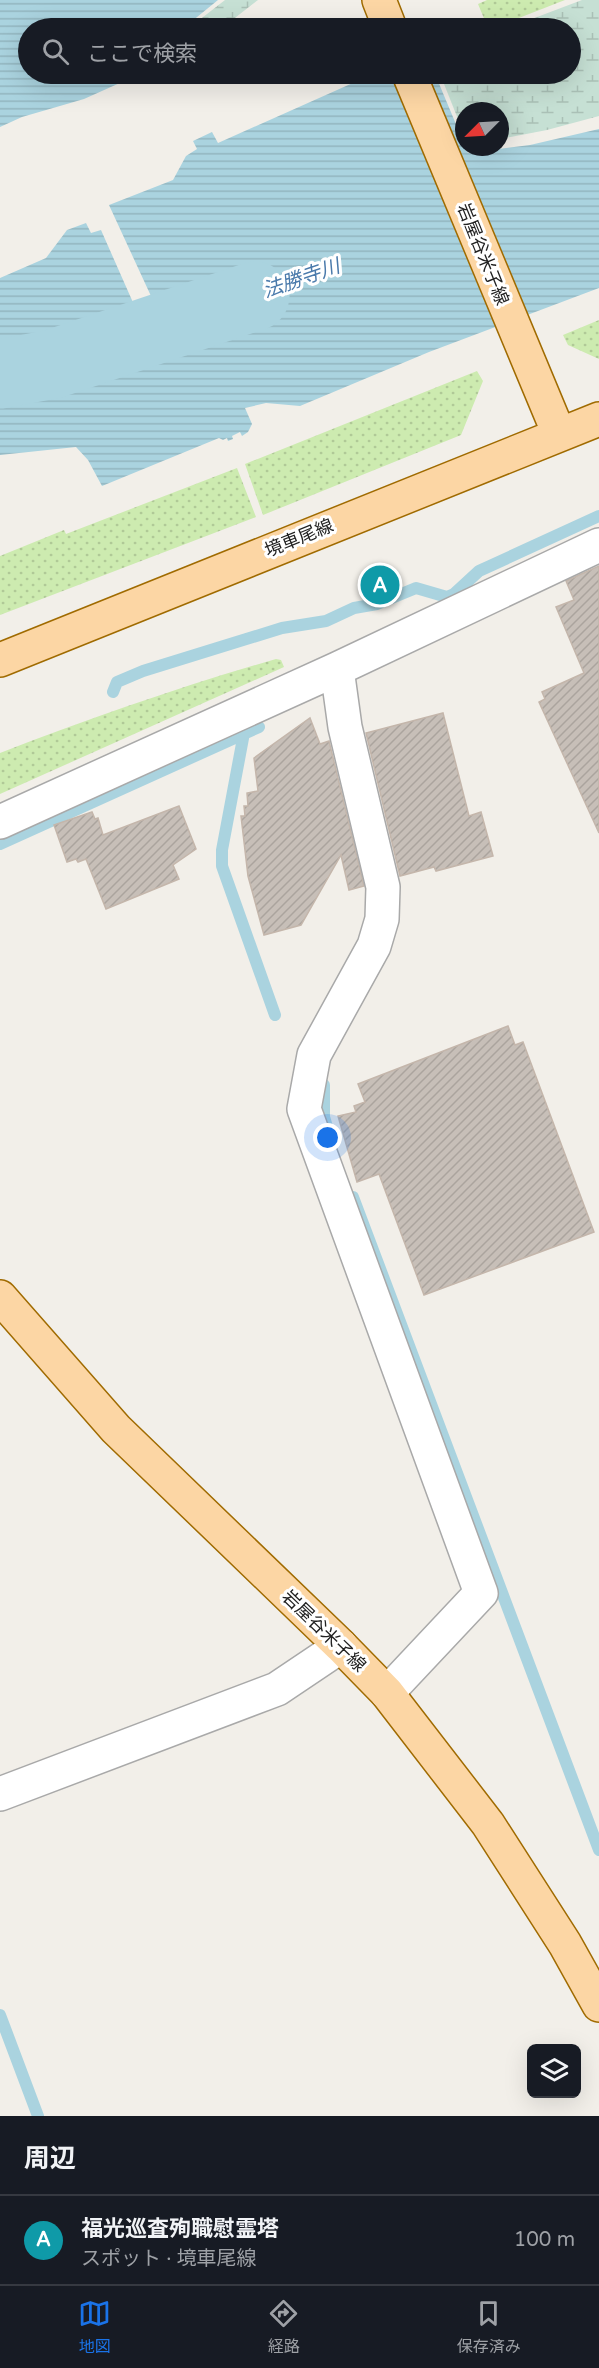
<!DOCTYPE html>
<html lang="ja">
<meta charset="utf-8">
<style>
body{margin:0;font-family:"Varela Round","Noto Sans JP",sans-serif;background:#242831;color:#f1f3f6}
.controls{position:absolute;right:18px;bottom:18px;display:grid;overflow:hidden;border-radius:9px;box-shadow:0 6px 24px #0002}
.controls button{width:54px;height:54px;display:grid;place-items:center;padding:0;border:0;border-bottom:2px solid #363941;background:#171b24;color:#f1f3f6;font:30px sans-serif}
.compass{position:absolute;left:455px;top:102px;width:54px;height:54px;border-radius:50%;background:#171b24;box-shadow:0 6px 24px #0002;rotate:246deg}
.you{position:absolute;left:328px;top:1138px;width:21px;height:21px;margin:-15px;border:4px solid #fff;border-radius:50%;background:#1a73e8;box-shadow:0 0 0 9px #1a73e833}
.badge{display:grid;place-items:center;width:39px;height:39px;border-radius:50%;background:#1a73e8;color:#fff;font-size:20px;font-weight:700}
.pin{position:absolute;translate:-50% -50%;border:3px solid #fff;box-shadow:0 2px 6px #0006}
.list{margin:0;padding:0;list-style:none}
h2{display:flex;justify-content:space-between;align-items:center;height:78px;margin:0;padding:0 24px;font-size:26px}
h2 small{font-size:20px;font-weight:400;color:#9ea1a6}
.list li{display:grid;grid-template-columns:39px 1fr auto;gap:18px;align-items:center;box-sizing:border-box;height:90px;padding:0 24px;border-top:2px solid #363941}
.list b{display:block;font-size:22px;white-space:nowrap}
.list p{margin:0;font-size:20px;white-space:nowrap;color:#9ea1a6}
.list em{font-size:20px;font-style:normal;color:#9ea1a6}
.icon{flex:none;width:33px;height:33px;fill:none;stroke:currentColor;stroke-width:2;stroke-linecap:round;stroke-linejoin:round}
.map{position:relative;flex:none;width:599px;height:2116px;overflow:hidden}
.search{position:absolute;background:#171b24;box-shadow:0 6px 24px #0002;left:18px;right:18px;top:18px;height:66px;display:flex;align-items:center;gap:15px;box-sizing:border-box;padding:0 21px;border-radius:33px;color:#9ea1a6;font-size:22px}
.sheet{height:168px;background:#171b24}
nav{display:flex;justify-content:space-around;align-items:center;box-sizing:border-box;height:84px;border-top:2px solid #363941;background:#171b24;font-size:16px;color:#9ea1a6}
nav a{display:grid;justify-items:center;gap:3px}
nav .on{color:#1a73e8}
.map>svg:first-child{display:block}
.grass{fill:url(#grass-dots)}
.wetland{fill:url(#wetland-marsh)}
.water{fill:url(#water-rules)}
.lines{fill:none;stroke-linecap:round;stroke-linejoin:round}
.stream{stroke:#aad3df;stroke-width:12}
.river{stroke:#aad3df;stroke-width:69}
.building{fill:url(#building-hatch);stroke:#c4b6ab;stroke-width:1.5}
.minor-casing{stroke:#a9a9a9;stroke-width:36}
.major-casing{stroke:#a06b00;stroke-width:36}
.minor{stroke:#fff;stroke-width:33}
.major{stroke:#fcd6a4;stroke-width:33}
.labels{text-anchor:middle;stroke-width:6;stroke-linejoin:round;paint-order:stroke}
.street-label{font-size:18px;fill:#222;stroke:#fff}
.water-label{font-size:20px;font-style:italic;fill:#4a7aab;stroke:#fff}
</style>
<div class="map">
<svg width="599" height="2116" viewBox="0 0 599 2116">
<defs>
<pattern id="grass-dots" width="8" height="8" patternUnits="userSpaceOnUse" patternTransform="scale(1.5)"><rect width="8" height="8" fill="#cdebb0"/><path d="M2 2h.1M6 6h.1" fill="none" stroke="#b0c997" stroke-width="1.8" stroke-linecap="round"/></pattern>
<pattern id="wetland-marsh" width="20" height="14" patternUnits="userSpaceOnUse" patternTransform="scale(1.5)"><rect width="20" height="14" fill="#c6e0d4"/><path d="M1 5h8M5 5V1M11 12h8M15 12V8" fill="none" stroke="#aac0b6"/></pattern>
<pattern id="water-rules" width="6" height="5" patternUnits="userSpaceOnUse" patternTransform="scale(1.5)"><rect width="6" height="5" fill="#aad3df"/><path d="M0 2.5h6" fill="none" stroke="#92b5bf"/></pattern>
<pattern id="building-hatch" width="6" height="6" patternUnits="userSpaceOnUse" patternTransform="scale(1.5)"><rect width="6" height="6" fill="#c7bfb8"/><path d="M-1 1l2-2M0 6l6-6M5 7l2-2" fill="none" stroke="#aba49e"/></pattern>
</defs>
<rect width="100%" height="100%" fill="#f2efe9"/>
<path class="grass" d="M 487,0 L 565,0 L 493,28 L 488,28 L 478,4 Z
M 599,320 L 599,359 L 568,345 L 563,335 Z
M 477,371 L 483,381 L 461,435 L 263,515 L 245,464 Z
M 237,468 L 256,517 L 0,615 L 0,556 L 64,530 L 66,534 Z
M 276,659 L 281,660 L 284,667 L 0,794 L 0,753 C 91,718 182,686 276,659 Z"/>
<path class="wetland" d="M 225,0 L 258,0 L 222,28 L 189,28 Z
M 582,0 L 599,0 L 599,116 L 547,130 L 500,139 L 500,111 L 464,111 L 464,134 L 440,74 L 570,74 L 570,28 L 508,28 Z"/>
<path class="water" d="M 0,0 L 218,0 L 186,26 L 186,28 L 28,28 L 28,74 L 140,74 L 84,99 L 22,117 L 0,127 Z
M 373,74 L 435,74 L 468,153 L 530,145 L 599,129 L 599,288 L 429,352 L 300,406 L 266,403 L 245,408 L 252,424 L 248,432 L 242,436 L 240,432 L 232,436 L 233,439 L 228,441 L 227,438 L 223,440 L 219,438 L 102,486 L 88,460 L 76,447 L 0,455 L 0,278 L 46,258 L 67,230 L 86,223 L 91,233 L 101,230 L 150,341 L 168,333 L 109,205 L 173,180 L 186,156 L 197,149 L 193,141 L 212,132 L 218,143 Z"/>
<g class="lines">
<path class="stream" d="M 113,692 L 117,682 L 143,671 L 282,628 L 326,621 L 354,608 L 377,604 L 416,588 L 447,597 L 454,594 L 479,571 L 599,516
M 244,733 L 222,850 L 222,866 L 275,1015
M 0,844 L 259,727
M 324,1085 L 324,1117 L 328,1130
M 353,1197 L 599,1850
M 0,2015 L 38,2116"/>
<path class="river" d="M 0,374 L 53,364 L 255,296"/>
</g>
<path class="building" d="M 599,566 L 599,833 L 539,702 L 545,699 L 542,692 L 584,673 L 556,607 L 574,600 L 566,581 Z
M 443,713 L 469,816 L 481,812 L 493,856 L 436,871 L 434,867 L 400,876 L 366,733 Z
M 310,718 L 320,744 L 329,741 L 364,886 L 349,890 L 341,855 L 301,925 L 264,935 L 248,876 L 241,816 L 245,816 L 244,806 L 248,806 L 247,793 L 258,791 L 254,758 Z
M 179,806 L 196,849 L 173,865 L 179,879 L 106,909 L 86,859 L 78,862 L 76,859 L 67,862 L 54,825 L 92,812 L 95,819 L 98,818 L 103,835 Z
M 508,1026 L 515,1045 L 523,1042 L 594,1232 L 424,1295 L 379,1174 L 357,1182 L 338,1116 L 356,1112 L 354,1106 L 365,1102 L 358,1084 Z"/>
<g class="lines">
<g class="minor-casing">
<path id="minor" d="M 337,669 L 345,727 L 383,887 L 382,919 L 374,946 L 314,1055 L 304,1109 L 481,1593 L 387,1693
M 0,822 L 337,669 L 599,545
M 0,1794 L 277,1689 L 341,1646"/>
</g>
<g class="major-casing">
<path id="major" d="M 379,0 L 390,28
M 409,74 L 559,434
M 0,660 L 599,419
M 0,1297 L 116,1429 L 341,1646 L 387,1693 L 488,1824 L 565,1944 L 599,2005"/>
</g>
<use href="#minor" class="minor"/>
<use href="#major" class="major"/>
</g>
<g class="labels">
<g class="street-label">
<text transform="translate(483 254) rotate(68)" y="6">岩屋谷米子線</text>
<text transform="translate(299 538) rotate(-22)" y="6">境車尾線</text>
<text transform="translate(324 1631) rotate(44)" y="6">岩屋谷米子線</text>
</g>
<g class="water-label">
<text transform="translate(301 278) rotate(-19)" y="7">法勝寺川</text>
</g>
</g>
</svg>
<div class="controls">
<button><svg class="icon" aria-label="layers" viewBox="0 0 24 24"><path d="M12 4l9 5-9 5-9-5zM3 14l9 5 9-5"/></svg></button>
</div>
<svg class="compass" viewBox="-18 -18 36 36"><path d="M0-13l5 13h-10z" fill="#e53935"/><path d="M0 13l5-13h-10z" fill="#9ea1a6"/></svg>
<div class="you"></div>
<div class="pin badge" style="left:380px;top:585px;background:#0f9aa8">A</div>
<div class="search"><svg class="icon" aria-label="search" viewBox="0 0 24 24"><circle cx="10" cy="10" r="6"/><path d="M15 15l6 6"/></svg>ここで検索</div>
</div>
<section class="sheet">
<h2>周辺<small></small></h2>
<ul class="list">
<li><span class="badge" style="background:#0f9aa8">A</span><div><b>福光巡査殉職慰霊塔</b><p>スポット · 境車尾線</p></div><em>100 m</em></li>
</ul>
</section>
<nav>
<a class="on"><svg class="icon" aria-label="map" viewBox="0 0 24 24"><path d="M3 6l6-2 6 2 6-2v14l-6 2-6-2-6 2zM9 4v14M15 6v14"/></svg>地図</a>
<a><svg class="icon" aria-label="directions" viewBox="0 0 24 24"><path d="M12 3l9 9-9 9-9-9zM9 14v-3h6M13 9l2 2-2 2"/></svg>経路</a>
<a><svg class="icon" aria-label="saved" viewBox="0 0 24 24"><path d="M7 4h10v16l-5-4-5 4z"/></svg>保存済み</a>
</nav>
